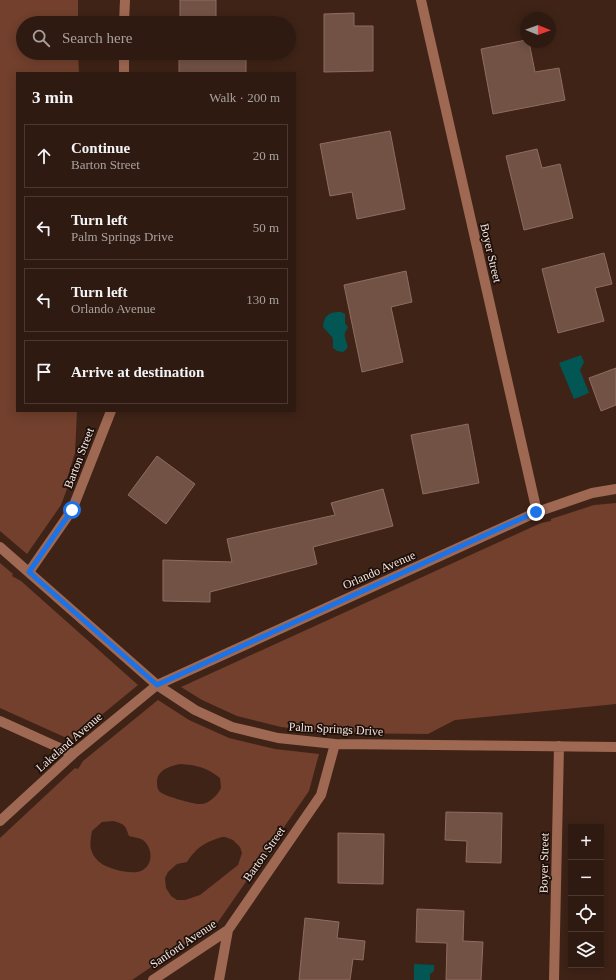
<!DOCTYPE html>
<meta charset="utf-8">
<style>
body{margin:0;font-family:"Times New Roman",serif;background:#37231a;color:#f1f3f6}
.controls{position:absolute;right:12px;bottom:12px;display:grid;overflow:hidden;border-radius:0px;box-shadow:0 2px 10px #0003}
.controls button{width:36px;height:36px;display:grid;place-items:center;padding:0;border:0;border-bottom:1px solid #4a3831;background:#2f1a11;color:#f1f3f6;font:20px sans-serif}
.compass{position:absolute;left:520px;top:12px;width:36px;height:36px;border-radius:50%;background:#2f1a11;box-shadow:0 2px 10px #0003;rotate:91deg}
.stop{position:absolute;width:12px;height:12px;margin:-9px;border:3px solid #1a73e8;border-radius:50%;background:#fff}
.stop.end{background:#1a73e8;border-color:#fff;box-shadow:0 1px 4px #0008}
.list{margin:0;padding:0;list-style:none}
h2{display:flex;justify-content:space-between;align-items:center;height:52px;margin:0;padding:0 16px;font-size:17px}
h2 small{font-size:13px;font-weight:400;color:#a7a19f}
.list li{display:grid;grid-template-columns:26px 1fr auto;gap:12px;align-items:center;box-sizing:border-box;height:64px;margin:0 8px 8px;padding:0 8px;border:1px solid #4a3831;border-radius:0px}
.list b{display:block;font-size:15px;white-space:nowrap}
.list p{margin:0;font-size:13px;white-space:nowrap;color:#a7a19f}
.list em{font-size:13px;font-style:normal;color:#a7a19f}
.icon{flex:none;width:22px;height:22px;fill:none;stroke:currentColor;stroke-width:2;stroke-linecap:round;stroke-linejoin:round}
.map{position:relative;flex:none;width:616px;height:980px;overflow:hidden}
.search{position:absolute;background:#2f1a11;box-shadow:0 2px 10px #0003;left:16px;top:16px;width:280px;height:44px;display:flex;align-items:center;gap:10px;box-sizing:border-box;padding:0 14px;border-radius:22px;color:#a7a19f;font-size:15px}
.panel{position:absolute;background:#2f1a11;box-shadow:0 2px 10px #0003;left:16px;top:72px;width:280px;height:340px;border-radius:0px}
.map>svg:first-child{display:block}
.green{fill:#72402d;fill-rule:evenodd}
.water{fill:#025653}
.building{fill:#735246;stroke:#8f6c5f}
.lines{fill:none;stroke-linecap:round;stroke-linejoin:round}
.minor{stroke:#9f6852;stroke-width:10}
.route{stroke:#1a73e8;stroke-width:5}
.labels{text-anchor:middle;stroke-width:3.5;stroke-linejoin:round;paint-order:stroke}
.street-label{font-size:12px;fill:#f7e4dc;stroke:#1d100b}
</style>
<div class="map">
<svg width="616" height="980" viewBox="0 0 616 980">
<rect width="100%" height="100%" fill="#3f2317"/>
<path class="green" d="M 0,0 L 78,0 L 78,23 L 23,23 L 23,53 L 78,53 L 79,73 L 17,73 L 17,411 L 77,411 L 75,453 L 65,485 L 67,489 L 61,505 L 27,554 L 0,531 Z
M 616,503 L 616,704 L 455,720 L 428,734 L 337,733 L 326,731 L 325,732 L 281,727 L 237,716 L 202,700 L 181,687 L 541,523 L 551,521 L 551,519 L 594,505 Z
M 0,563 L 13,574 L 12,576 L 21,581 L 138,685 L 71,740 L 0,708 Z
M 158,700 L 189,720 L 229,738 L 275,749 L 319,754 L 309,791 L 218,922 L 132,980 L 0,980 L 0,838 L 75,768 L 78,769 L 83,761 ZM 180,764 C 196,765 206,767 220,778 L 221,788 C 217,796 209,804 200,804 C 193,804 163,796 159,791 C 157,788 157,785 157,782 C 157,770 170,766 180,764 ZM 113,821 C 124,824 125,824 129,836 C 133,837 140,838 143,840 C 152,847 154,863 143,870 C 134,876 110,869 102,864 C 98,861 93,856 92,852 C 89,846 91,837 92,831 L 102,822 ZM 222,837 L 225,837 L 233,840 L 240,847 L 242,853 L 238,865 L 200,895 L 185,900 L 177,900 L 171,896 L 166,888 L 165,878 L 168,872 L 177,864 L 187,862 C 197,847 205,842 222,837 Z"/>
<path class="water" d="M 337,312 L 341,312 L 345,314 L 345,323 L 348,327 C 346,331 344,333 345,337 C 346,344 351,347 343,352 L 337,351 L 333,348 L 333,340 L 332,337 L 323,327 C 324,317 327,313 337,312 Z
M 581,355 L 584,362 L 580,370 L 589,393 L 574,399 L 559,363 Z
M 414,964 L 434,965 L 434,971 L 430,974 L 430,980 L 414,980 Z"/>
<path class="building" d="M 180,0 L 216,0 L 216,23 L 180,23 Z
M 354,13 L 354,26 L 373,26 L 373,71 L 324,72 L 324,14 Z
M 526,40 L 526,42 L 529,42 L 535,72 L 559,68 L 565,100 L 493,114 L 481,49 Z
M 179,53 L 246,53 L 246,73 L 179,73 Z
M 390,131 L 405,209 L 357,219 L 352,192 L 330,196 L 320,144 Z
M 537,149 L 542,168 L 560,164 L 573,218 L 524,230 L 506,156 Z
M 604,253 L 612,284 L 595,288 L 604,321 L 558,333 L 542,269 Z
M 406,271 L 412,302 L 391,307 L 403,362 L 362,372 L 344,285 Z
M 616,368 L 616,405 L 601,411 L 589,378 Z
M 468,424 L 479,483 L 423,494 L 411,435 Z
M 157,456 L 195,484 L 166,524 L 128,495 Z
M 383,489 L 393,526 L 313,547 L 317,564 L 210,592 L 210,602 L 163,601 L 163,560 L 232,562 L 227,539 L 335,515 L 331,503 Z
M 446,812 L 502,813 L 501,863 L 466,862 L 467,841 L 445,840 Z
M 338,833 L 384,834 L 383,884 L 338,883 Z
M 417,909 L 464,911 L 463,941 L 483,942 L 481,980 L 446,980 L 447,943 L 416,942 Z
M 305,918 L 339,922 L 337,938 L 365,941 L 363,960 L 353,959 L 350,980 L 299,980 Z"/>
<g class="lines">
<path class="minor" d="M 421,0 L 537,512
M 124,23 L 125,0
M 124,73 L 124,53
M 0,547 L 157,685 L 195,710 L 232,727 L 278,738 L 335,744 L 616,747
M 29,572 L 72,510 L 111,411
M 0,721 L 73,754
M 0,821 L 73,754 L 157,685 L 537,512 L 592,493 L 616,489
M 153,980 L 228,930
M 219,980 L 228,930 L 321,795 L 335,744
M 554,980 L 559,746"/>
</g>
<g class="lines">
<path class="route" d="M 72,510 L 29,572 L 157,685 L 536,512"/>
</g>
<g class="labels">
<g class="street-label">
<text transform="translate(491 253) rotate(77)" y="4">Boyer Street</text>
<text transform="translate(79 458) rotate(-69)" y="4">Barton Street</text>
<text transform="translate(379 570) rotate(-24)" y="4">Orlando Avenue</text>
<text transform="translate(336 729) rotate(3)" y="4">Palm Springs Drive</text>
<text transform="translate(69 742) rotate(-41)" y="4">Lakeland Avenue</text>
<text transform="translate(264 854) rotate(-55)" y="4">Barton Street</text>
<text transform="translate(544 863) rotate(-89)" y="4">Boyer Street</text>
<text transform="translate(183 944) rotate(-34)" y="4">Sanford Avenue</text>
</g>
</g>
</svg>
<div class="controls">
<button>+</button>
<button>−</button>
<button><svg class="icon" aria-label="locate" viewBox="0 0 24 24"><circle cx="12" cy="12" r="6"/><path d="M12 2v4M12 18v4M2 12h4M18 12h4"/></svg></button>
<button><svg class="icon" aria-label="layers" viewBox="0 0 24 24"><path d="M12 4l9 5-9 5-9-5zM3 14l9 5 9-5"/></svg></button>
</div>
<svg class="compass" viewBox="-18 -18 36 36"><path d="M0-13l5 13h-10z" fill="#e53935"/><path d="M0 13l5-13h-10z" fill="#a7a19f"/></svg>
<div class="stop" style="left:72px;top:510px"></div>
<div class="stop end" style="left:536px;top:512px"></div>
<div class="search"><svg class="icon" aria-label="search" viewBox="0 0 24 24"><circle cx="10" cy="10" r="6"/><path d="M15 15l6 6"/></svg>Search here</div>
<section class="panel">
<h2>3 min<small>Walk · 200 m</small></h2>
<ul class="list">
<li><svg class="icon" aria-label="ahead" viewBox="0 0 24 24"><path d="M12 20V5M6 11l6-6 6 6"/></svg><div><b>Continue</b><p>Barton Street</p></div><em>20 m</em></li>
<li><svg class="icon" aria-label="left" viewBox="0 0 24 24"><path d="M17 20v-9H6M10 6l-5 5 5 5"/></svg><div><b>Turn left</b><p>Palm Springs Drive</p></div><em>50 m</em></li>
<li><svg class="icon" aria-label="left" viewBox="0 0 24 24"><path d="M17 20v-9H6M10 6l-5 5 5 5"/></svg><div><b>Turn left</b><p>Orlando Avenue</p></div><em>130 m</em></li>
<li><svg class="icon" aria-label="arrive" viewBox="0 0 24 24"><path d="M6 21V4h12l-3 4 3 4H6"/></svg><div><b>Arrive at destination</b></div></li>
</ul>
</section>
</div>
